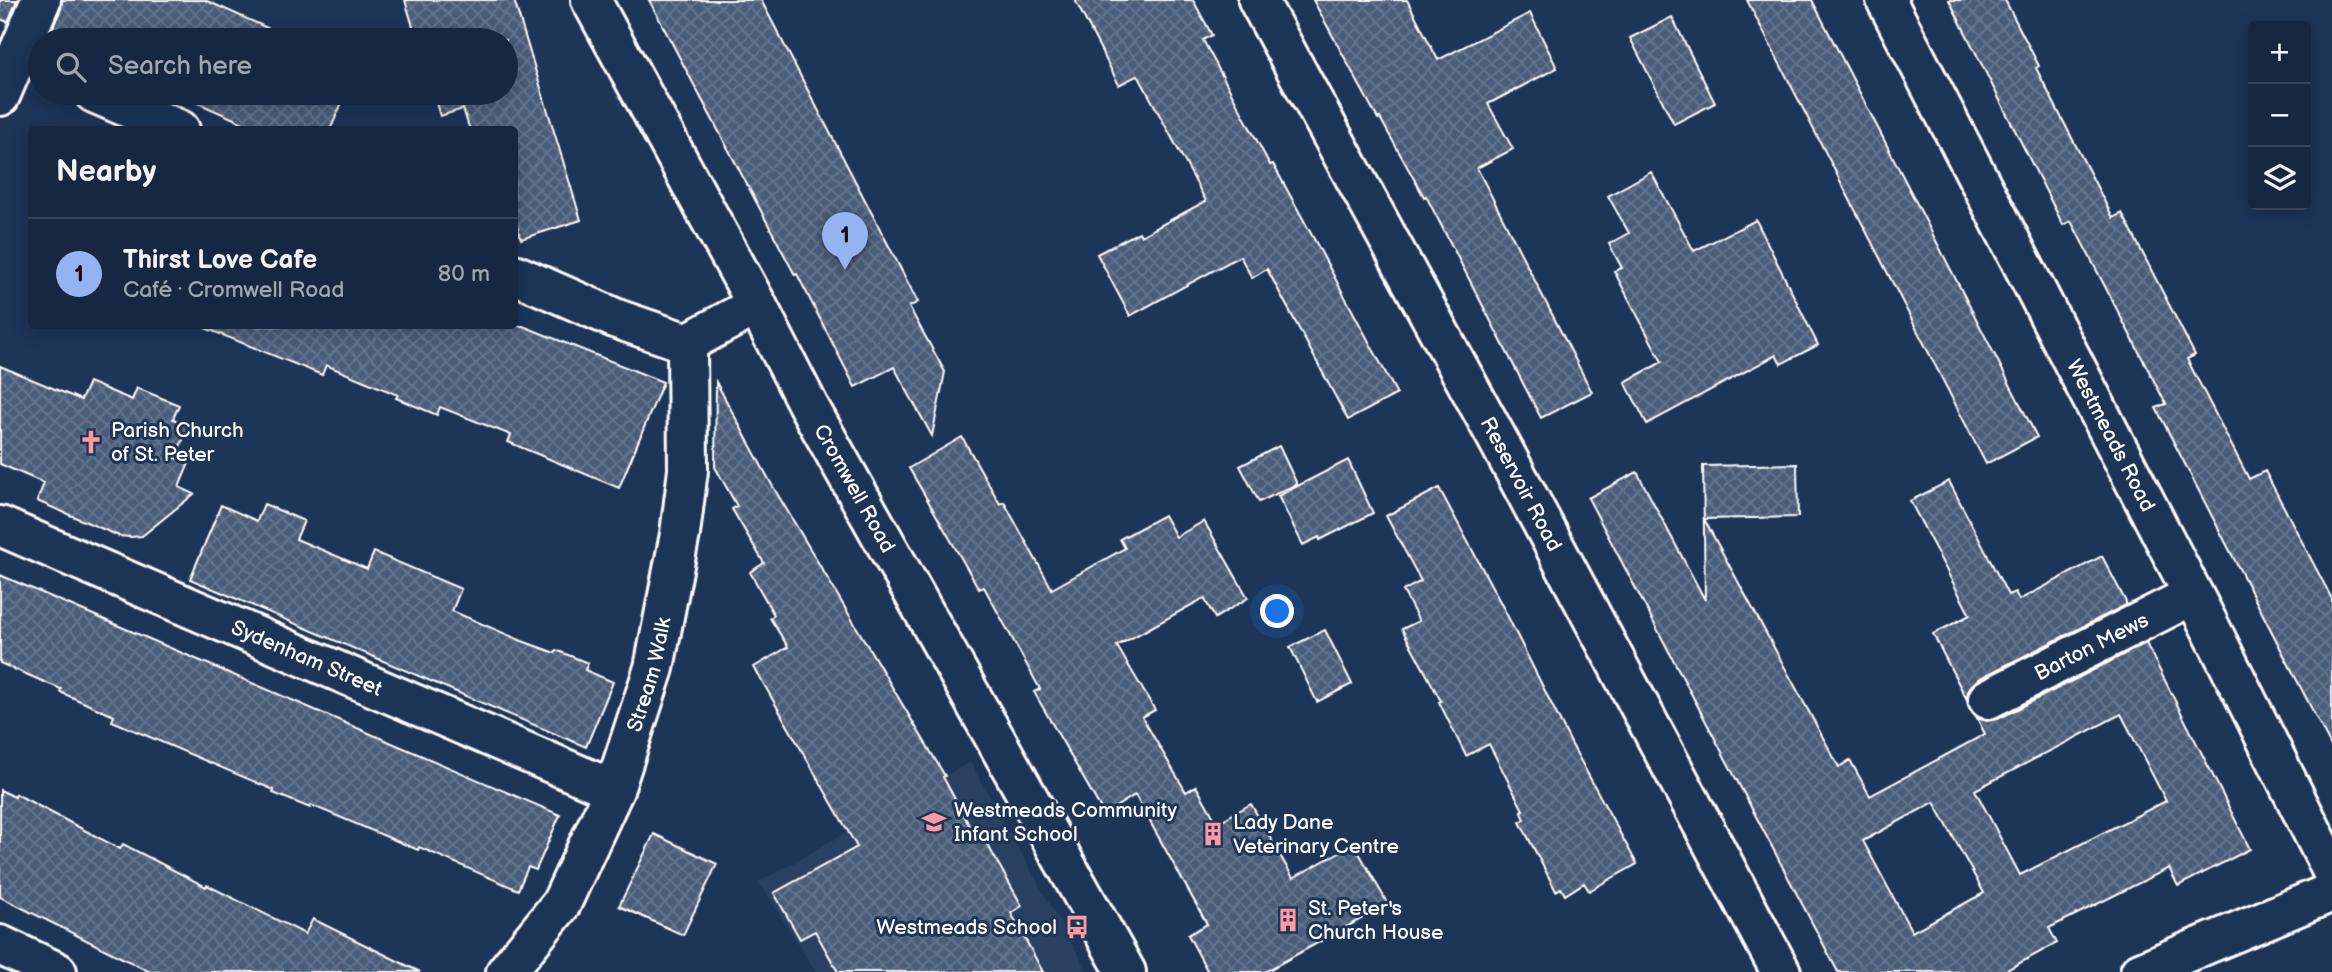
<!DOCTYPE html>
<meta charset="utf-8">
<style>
body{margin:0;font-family:"Balsamiq Sans",sans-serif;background:#23344c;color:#f1f3f6}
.controls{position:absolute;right:21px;top:21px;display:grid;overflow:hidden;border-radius:7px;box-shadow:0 4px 18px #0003}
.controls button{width:63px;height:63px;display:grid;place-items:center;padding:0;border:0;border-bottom:2px solid #35445a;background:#162841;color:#f1f3f6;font:35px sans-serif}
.you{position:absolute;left:1278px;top:612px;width:24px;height:24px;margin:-18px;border:5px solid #fff;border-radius:50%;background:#1a73e8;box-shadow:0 0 0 10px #1a73e833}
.badge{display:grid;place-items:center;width:46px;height:46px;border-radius:50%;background:#95b2f1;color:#111;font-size:23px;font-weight:700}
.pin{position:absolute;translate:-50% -58px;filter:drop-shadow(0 2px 4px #0008)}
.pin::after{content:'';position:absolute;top:37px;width:24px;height:21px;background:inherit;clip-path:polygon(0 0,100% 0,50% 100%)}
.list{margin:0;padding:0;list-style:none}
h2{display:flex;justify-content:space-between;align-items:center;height:91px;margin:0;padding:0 28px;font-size:30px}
h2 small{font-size:23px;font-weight:400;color:#9ea6b1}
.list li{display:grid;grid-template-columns:46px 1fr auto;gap:21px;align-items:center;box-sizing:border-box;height:112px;padding:0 28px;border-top:2px solid #35445a}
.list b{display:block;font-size:26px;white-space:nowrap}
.list p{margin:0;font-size:23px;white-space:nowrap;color:#9ea6b1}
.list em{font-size:23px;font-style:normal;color:#9ea6b1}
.icon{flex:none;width:38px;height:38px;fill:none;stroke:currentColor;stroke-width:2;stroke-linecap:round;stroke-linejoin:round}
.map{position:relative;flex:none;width:2332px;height:972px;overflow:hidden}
.search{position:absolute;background:#162841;box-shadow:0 4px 18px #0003;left:28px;top:28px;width:490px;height:77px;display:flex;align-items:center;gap:18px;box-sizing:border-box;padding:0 24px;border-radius:38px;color:#9ea6b1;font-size:26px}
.panel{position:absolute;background:#162841;box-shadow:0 4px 18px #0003;left:28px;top:126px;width:490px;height:203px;border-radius:7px}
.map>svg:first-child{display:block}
.built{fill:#2a4161}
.building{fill:url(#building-cross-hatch);stroke:#fff;stroke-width:2;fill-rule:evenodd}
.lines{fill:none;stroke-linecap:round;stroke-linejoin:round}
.minor-casing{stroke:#fff;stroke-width:44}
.minor{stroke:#1d3557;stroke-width:38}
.labels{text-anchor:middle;stroke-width:6;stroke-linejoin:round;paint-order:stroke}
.poi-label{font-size:21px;fill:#fff;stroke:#1d3557;text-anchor:start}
.street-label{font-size:21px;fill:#fff;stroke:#1d3557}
</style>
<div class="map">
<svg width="2332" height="972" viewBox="0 0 2332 972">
<defs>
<pattern id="building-cross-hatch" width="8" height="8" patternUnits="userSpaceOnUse" patternTransform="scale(1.75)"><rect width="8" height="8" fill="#4a5d79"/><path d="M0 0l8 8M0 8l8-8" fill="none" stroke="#65758d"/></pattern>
</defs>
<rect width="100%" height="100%" fill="#1d3557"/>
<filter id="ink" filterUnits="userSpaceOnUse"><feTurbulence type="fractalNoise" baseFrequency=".0143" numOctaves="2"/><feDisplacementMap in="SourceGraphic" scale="14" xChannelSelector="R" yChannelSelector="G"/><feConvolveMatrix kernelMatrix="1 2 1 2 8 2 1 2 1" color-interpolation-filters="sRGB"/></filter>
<g filter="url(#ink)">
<path class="built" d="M 970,762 L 1088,972 L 816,972 L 759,882 Z"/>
<path class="building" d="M 0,0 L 17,0 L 8,22 L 0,19 Z
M 62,0 L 205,0 L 294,40 L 50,40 L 48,39 L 61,9 Z
M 405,0 L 514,0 L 581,220 L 521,239 L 514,216 L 514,130 L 470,130 L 463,109 L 440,116 L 433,93 L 506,93 L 506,40 L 417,40 Z
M 649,0 L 761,0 L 918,302 L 909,307 L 945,372 L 932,436 L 894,367 L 855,387 L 797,274 L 795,275 Z
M 1075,0 L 1193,0 L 1212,35 L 1203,40 L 1270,165 L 1273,164 L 1314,239 L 1397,394 L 1348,420 L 1267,269 L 1252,278 L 1240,256 L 1130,316 L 1097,254 L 1139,232 L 1141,236 L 1206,201 L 1138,75 L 1119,85 Z
M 1313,0 L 1407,0 L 1438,60 L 1530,13 L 1557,68 L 1488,104 L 1513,149 L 1477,168 L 1592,392 L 1541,418 L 1426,196 L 1424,197 L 1380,118 L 1378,119 Z
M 1747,0 L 1812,0 L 2037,437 L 1986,464 Z
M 1949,0 L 2005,0 L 2039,66 L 2036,68 L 2113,218 L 2122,213 L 2195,355 L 2187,359 L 2249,479 L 2265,471 L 2332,599 L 2332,748 L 2156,408 L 2166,404 L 2071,221 L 2063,225 Z
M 1672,17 L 1715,103 L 1674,124 L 1630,38 Z
M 175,93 L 318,93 L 342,103 L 330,130 L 259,130 Z
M 1651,172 L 1694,251 L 1756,220 L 1818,345 L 1781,364 L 1776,355 L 1647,424 L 1625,382 L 1662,362 L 1614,271 L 1622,268 L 1609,244 L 1629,233 L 1608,196 Z
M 206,326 L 523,326 L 663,382 L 619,488 L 508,442 L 511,435 L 440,407 L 437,415 L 396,398 L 398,395 L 326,365 L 322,375 L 205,328 Z
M 0,366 L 81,400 L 89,382 L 132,400 L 137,388 L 179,405 L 173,419 L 189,426 L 175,458 L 189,463 L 179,487 L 194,494 L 142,536 L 130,537 L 119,536 L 37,501 L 44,483 L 0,464 Z
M 716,382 L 772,485 L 945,776 L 943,777 L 975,836 L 981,833 L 1022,906 L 1011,913 L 1043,972 L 838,972 L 815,931 L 800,939 L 774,893 L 857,847 L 754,667 L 788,647 L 770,618 L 774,615 L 750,572 L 764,563 L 732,509 L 737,506 L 715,467 Z
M 962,437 L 1000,504 L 1004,502 L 1052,589 L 1125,548 L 1120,539 L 1164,515 L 1176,537 L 1204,521 L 1248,598 L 1215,618 L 1204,598 L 1117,646 L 1155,710 L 1142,717 L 1186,792 L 1196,786 L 1217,823 L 1251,804 L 1293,878 L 1354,844 L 1388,904 L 1265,972 L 1208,972 L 1188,935 L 1207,924 L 1135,795 L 1104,814 L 1034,692 L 1040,689 L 984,587 L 979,589 L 909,468 Z
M 1279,446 L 1297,484 L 1259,502 L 1240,466 Z
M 1348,460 L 1373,513 L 1320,540 L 1319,537 L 1303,545 L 1278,496 Z
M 1797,464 L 1798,517 L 1704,519 L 1839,767 L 1850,760 L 1870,796 L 1985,734 L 1977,718 L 1987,721 L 1998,719 L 2146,643 L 2250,849 L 2178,886 L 2169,868 L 2049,928 L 2057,943 L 2003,972 L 1838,972 L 1588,498 L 1637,472 L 1705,600 L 1703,466 ZM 2121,714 L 2166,801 L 2020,875 L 1975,790 ZM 1934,802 L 1984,893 L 1912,932 L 1863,841 Z
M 1949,481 L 2008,595 L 2015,592 L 2019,600 L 2102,556 L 2126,602 L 2126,605 L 1978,679 L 1970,687 L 1966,698 L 1933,634 L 1970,615 L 1910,501 Z
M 1439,488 L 1505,611 L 1572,745 L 1637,864 L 1589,891 L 1584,883 L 1565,895 L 1561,888 L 1556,891 L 1520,822 L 1525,819 L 1521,811 L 1523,810 L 1489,744 L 1466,756 L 1439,702 L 1441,701 L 1402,629 L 1419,621 L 1403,591 L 1421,581 L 1386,516 Z
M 264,504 L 304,521 L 296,539 L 367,569 L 374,552 L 461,589 L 452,611 L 522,641 L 555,653 L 556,650 L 588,663 L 585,670 L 613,682 L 586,747 L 190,579 L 221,505 L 257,521 Z
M 0,575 L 560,815 L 536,870 L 528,867 L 518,890 L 419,847 L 418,850 L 311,805 L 310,808 L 273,793 L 274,790 L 112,721 L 114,716 L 60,692 L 61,689 L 0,663 Z
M 1325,630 L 1352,684 L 1317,702 L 1290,647 Z
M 0,790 L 15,797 L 16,794 L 120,849 L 123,844 L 206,887 L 207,885 L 305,934 L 313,919 L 420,972 L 150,972 L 0,897 Z
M 654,834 L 717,864 L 683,935 L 619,906 Z"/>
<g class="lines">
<g class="minor-casing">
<g id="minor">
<path id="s1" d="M 591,0 L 757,305 L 808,405 L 1126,972"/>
<path id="s2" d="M 1258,0 L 1498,440 L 1781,972"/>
<path id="s3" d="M 1886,0 L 2212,631 L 2332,871"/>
<path d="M 94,93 L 180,130"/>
<path d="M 0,96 L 41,0"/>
<path d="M 514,274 L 617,319 L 687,343 L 757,305"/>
<path id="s4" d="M 0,526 L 614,790"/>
<path id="s5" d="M 1988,699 L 2193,595"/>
<path d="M 0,945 L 57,972"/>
<path id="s6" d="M 506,972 L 561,904 L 614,790 L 654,668 L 680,534 L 688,470 L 687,343"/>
<path d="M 2140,972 L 2332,892"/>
</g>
</g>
<use href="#minor" class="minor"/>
</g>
</g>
<defs>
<g id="church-bare" transform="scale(1.89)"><path d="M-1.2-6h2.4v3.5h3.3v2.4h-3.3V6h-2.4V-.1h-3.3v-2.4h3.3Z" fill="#ff9aa2" stroke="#1d3557" stroke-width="2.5" paint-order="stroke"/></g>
<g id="school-bare" transform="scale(1.89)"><path d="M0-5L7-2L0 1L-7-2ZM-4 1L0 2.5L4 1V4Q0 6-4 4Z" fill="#ff9aa2" stroke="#1d3557" stroke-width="2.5" paint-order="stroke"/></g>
<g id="building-bare" transform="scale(1.89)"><path d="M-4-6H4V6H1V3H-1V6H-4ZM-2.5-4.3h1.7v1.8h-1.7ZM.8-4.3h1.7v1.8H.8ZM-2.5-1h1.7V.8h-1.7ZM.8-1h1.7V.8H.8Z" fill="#ff9aa2" stroke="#1d3557" stroke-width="2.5" paint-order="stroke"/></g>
<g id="bus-bare" transform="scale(1.89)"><path d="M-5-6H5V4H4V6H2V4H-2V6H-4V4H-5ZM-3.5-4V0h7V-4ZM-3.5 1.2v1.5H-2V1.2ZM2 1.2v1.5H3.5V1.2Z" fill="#ff9aa2" stroke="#1d3557" stroke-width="2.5" paint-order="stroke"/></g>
</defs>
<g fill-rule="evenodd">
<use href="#church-bare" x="91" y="442"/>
<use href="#school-bare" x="934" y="822"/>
<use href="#building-bare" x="1213" y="834"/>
<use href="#building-bare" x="1288" y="920"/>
<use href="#bus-bare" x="1077" y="927"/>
</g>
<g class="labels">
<g class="poi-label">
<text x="111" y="437">Parish Church<tspan x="111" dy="24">of St. Peter</tspan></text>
<text x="954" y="817">Westmeads Community<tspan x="954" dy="24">Infant School</tspan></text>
<text x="1233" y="829">Lady Dane<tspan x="1233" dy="24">Veterinary Centre</tspan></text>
<text x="1308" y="915">St. Peter's<tspan x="1308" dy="24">Church House</tspan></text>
<text x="1057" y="934" text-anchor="end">Westmeads School</text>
</g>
<g class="street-label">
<text dy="7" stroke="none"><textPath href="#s3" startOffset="490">Westmeads Road</textPath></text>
<text dy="7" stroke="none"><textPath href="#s2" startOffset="551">Reservoir Road</textPath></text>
<text dy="7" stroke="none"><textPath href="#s1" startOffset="555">Cromwell Road</textPath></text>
<text dy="7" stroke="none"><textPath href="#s5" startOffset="116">Barton Mews</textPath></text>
<text dy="7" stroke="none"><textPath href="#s4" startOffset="334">Sydenham Street</textPath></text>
<text dy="7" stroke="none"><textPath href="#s6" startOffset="334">Stream Walk</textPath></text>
</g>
</g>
</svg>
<div class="controls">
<button>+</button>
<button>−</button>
<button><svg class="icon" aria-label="layers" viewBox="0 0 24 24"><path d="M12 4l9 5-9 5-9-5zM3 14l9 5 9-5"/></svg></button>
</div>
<div class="you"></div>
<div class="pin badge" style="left:845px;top:270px">1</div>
<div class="search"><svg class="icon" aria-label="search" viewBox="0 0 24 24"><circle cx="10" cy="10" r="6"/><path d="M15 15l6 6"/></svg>Search here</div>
<section class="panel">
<h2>Nearby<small></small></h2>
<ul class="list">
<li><span class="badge">1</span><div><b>Thirst Love Cafe</b><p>Café · Cromwell Road</p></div><em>80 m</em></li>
</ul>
</section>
</div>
